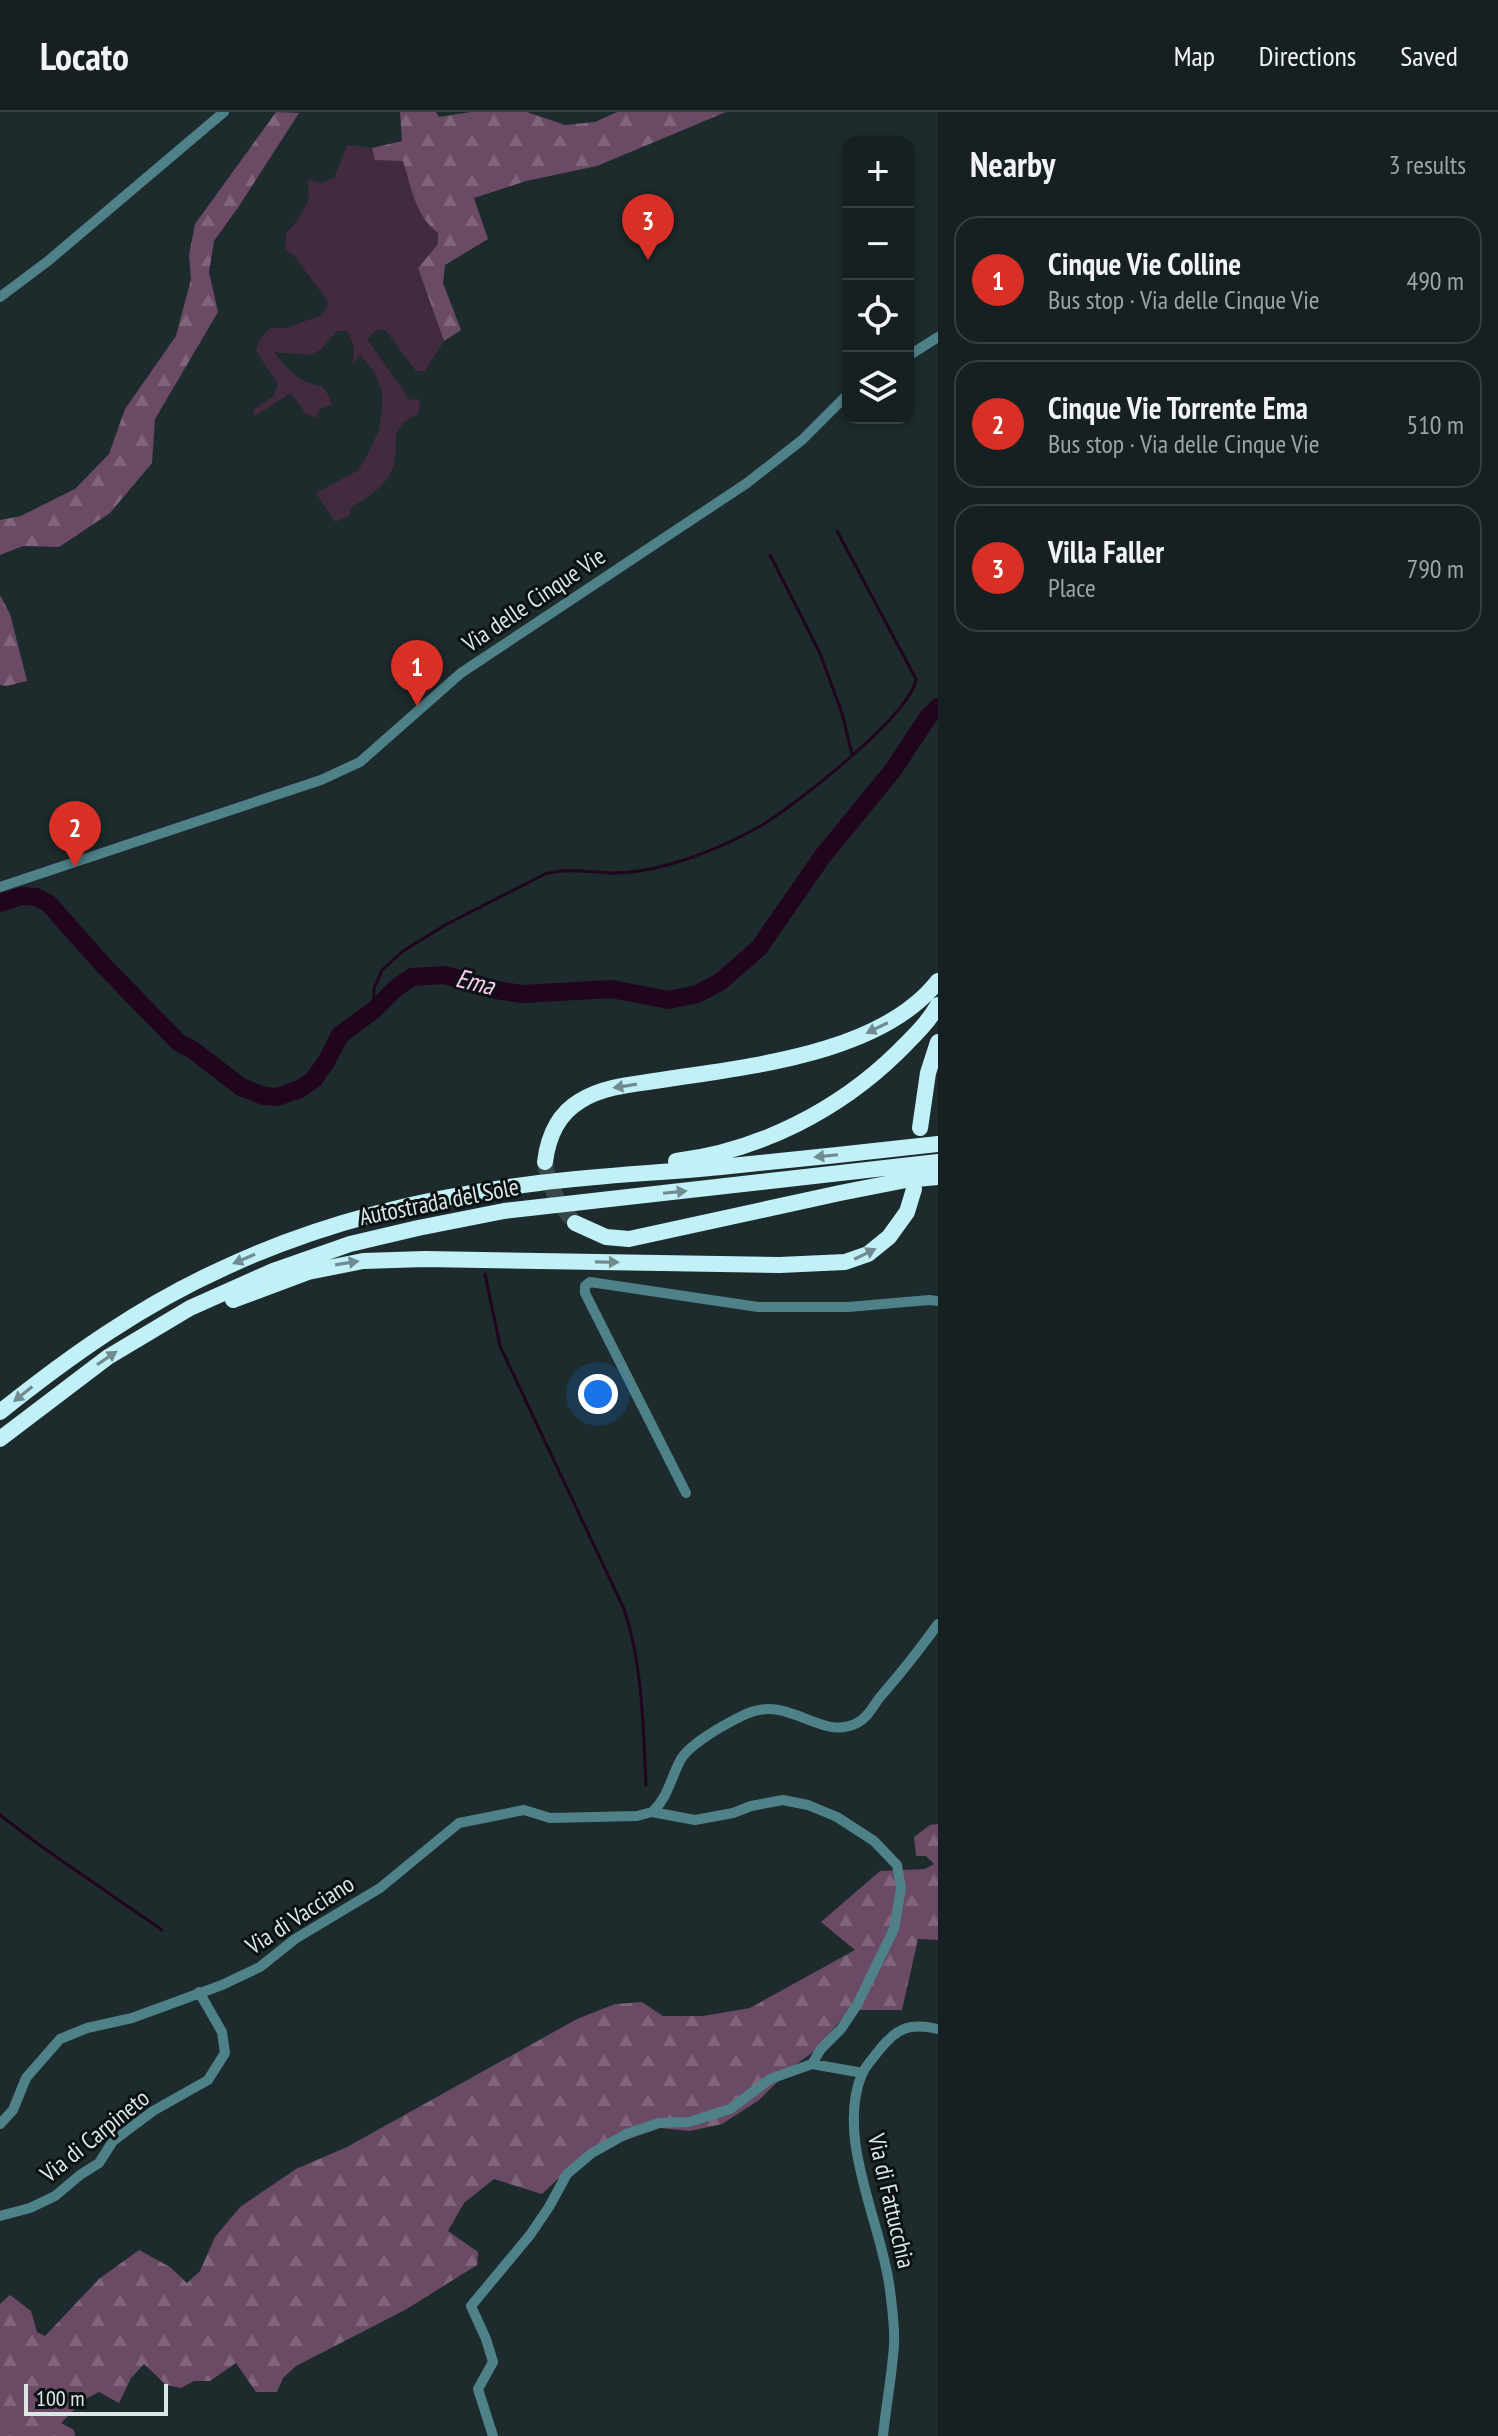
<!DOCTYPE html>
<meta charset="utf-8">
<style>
body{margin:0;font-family:"PT Sans Narrow",sans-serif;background:#1f282a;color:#f1f3f6}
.controls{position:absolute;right:24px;top:24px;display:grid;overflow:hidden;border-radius:16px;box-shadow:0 2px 6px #0004}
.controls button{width:72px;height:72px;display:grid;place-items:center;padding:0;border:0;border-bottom:2px solid #353e40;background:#162022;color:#f1f3f6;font:40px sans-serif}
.scale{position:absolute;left:24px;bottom:20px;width:144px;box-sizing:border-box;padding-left:8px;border:4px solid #dde6e7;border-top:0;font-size:22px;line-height:28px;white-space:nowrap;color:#dde6e7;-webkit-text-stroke:6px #0c1213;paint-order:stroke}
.you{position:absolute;left:598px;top:1282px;width:28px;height:28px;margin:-20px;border:6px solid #fff;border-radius:50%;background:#1a73e8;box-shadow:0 0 0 12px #1a73e833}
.badge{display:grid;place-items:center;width:52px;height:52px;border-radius:50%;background:#d93025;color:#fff;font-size:26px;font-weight:700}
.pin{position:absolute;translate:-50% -66px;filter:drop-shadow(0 2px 4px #0008)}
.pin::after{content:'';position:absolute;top:42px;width:28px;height:24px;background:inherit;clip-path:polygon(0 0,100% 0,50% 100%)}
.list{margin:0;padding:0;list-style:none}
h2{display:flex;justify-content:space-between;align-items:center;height:104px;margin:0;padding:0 32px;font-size:34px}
h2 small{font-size:26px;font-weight:400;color:#9ea3a5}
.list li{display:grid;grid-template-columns:52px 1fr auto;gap:24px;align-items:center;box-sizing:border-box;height:128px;margin:0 16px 16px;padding:0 16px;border:2px solid #353e40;border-radius:24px}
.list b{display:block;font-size:30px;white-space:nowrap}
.list p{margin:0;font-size:26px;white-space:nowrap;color:#9ea3a5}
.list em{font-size:26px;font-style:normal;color:#9ea3a5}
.icon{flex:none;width:44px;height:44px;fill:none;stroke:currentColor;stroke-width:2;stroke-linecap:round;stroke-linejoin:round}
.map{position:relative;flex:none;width:938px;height:2324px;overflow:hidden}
header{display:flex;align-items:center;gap:48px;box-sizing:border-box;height:112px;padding:0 40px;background:#162022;border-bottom:2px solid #353e40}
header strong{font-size:38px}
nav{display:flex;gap:44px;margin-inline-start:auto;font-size:28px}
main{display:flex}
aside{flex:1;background:#162022}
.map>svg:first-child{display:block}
.green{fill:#422b3e}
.forest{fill:url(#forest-firs)}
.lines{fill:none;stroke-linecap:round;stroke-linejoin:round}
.stream{stroke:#20051d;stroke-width:3}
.river{stroke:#20051d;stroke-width:18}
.highway-tunnel{stroke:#3a4749;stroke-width:16;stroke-dasharray:16 8;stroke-linecap:butt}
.minor{stroke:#4f8188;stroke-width:10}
.highway{stroke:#c2f0f7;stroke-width:16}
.oneway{fill:#708c90}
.labels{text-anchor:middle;stroke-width:6;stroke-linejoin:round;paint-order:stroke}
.street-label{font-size:24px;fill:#dde6e7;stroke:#0c1213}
.water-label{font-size:26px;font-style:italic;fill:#fbcbf1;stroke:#0c1213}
</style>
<header>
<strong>Locato</strong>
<nav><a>Map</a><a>Directions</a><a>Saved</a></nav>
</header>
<main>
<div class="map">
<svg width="938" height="2324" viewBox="0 0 938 2324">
<defs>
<pattern id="forest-firs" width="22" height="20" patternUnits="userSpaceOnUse" patternTransform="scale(2)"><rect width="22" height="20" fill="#6b4a65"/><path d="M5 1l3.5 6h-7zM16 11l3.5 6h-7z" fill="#80647b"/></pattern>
</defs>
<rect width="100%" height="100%" fill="#1d2b2d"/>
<path class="green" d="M 347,33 L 372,36 L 375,48 L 403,48 C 411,74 415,104 438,120 L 438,132 L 418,156 L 444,229 L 425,259 L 416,259 L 386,219 L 378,217 L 367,227 L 410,288 L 420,287 L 418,302 C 385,318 401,329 393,355 C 387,374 367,386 351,395 L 349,404 L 335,410 L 316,381 L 357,359 L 365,348 L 379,318 L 382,297 L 382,279 L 374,259 L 360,243 L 353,252 L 354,233 L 347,219 L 337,219 L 320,238 L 310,243 L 274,240 C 288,258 299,271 322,274 L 329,284 L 331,293 L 320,297 L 316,306 L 306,302 L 291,281 L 255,304 L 253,298 L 274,283 L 278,272 L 256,239 L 259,228 L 270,216 L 286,216 L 322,203 L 329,191 L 295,145 L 285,137 L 286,122 L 299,106 L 309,87 L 308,68 L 321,71 L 334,66 Z"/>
<path class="forest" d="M 276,0 L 299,1 L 239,94 L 214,129 L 209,160 L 218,200 L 155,307 L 152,351 L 110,401 L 59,435 L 23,434 L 0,443 L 0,408 L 21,404 L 75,377 L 109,342 L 125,297 L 176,224 L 191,167 L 189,143 L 195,112 Z
M 400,0 L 436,0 L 439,5 L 471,0 L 527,0 L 565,13 L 595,10 L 617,0 L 726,0 L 597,54 L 526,69 L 474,86 L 488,127 L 445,153 L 443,171 L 461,218 L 444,229 L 418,156 L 438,132 L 438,121 C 415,104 411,74 403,49 L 375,48 L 372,36 L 402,29 Z
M 0,483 L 10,502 L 27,569 L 6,574 L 0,573 Z
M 938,1712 L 938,1828 L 918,1827 L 902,1898 L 849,1898 L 816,1938 L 795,1953 L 759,1988 L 722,2012 L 690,2019 L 660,2016 L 582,2044 L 542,2082 L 494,2067 L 464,2091 L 448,2119 L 478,2140 L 477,2153 L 405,2198 L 296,2254 L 283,2266 L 277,2280 L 256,2280 L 236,2251 L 210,2269 L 194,2269 L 181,2276 L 166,2273 L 144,2252 L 131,2266 L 119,2291 L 99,2280 L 84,2288 L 61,2311 L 74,2318 L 75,2324 L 0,2324 L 0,2192 L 10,2183 L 31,2199 L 37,2220 L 45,2224 L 99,2167 L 139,2138 L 170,2155 L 187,2171 L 200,2159 L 215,2125 L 240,2095 L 296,2057 L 347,2035 L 577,1907 L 615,1892 L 642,1890 L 663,1904 L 703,1904 L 750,1896 L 855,1838 L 821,1810 L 880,1759 L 925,1757 L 934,1752 L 926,1744 L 916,1744 L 914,1725 L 930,1713 Z"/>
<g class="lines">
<path class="stream" d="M 770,443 L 819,539 L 842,601 L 852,642
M 374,898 L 374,877 L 382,858 L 403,839 L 447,812 L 545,762 C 567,756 590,760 612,761 C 631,761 649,758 667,753 C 697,745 730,731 757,716 C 791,697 911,603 916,567 L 837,419
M 485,1162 L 500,1234 L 624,1497 C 643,1554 643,1614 646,1673
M 0,1703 L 42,1735 L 162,1818"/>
<path class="river" d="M 0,791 L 22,784 L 36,785 L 49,792 L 106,856 L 178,930 L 193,938 L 241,975 L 264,984 L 277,985 L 300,977 L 314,967 L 326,950 L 340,923 L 374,898 L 396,876 L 412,865 L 445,863 L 496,878 L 522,882 L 611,877 L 669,888 L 697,882 L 720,870 L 759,836 L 822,745 L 893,658 L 928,605 L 938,595"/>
<path class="highway-tunnel" d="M 545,1050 C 548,1074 559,1093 575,1111"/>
<path class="minor" d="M 0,185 L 48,149 L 224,0
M 908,244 L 938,225
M 0,775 L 321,668 L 360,650 L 461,561 L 747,371 L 802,328 L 848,282
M 686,1381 L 585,1181 L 585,1174 L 590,1170 L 758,1195 L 848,1195 L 929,1188 L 938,1189
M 652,1700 C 668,1686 671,1665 681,1647 C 692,1630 727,1611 746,1602 C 790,1582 820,1630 857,1611 C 869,1605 873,1593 881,1584 C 901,1561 920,1537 938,1512
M 0,2012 L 13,1998 L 26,1966 L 60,1927 L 87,1916 L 132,1906 L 222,1873 L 260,1855 L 295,1827 L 380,1776 L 459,1711 L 524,1698 L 550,1706 L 637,1704 L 652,1700 L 695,1708 L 733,1701 L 751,1694 L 783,1688 L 808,1693 L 837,1705 L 874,1729 L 897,1753 L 901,1776 L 894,1817 L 857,1893 L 841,1917 L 821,1937 L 812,1952
M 0,2104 L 30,2096 L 55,2084 L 80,2063 L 99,2051 L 113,2029 L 153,1999 L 208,1968 L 225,1941 L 222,1920 L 199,1880
M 493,2324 L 478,2277 L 493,2250 L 486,2227 L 471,2194 L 530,2123 L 549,2095 L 567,2062 L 592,2041 L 626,2022 L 659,2011 L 689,2010 L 730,1997 L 770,1967 L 812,1952 L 863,1961
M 883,2324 C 886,2294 892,2263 894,2233 C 895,2215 892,2195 890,2178 C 882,2111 835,2027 862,1962 C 866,1953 874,1945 880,1937 C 898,1915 910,1911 938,1917"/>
<path class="highway" d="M 920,1016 L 928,961 L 938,930
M 676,1049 C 759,1039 839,998 898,940 C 913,925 928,911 938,893
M 545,1050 C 548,1026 558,1002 580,989 C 605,973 639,972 668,967 C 752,954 882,941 938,869
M 575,1111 L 606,1125 L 629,1127 L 840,1081 L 906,1068 L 938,1065
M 233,1188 L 308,1160 L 363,1149 L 425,1147 L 780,1153 L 845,1150 L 868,1142 L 889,1125 L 907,1100 L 914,1077
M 0,1300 C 70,1244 142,1193 224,1156 C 322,1110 432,1084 539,1071 C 599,1063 660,1061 721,1055 C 793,1048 866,1040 938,1032
M 0,1327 L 108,1245 L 190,1196 L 273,1159 L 350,1132 L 418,1116 L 504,1099 L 938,1050"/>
</g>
<defs><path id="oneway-solid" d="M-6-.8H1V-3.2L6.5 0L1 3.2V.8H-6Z" transform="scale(2)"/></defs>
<g class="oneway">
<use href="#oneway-solid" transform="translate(877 916) rotate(154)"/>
<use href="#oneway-solid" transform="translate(625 974) rotate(171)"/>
<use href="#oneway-solid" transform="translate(826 1044) rotate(174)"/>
<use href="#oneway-solid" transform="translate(675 1080) rotate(-6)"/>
<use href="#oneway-solid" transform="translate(865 1142) rotate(-26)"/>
<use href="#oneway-solid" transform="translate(244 1147) rotate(157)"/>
<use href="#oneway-solid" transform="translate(607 1150) rotate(1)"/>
<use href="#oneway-solid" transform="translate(347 1151) rotate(-9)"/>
<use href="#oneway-solid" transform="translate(107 1246) rotate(-34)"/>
<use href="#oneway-solid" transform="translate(23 1282) rotate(141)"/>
</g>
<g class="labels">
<g class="street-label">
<text transform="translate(534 488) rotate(-34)" y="8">Via delle Cinque Vie</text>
<text transform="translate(439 1090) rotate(-11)" y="8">Autostrada del Sole</text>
<text transform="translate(300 1803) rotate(-33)" y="8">Via di Vacciano</text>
<text transform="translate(95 2024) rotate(-39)" y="8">Via di Carpineto</text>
<text transform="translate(891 2089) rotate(77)" y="8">Via di Fattucchia</text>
</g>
<g class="water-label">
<text transform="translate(475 870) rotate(14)" y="9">Ema</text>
</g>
</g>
</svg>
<div class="controls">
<button>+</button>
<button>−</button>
<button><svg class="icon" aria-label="locate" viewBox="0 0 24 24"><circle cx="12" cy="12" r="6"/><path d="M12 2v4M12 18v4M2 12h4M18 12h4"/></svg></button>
<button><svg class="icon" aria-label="layers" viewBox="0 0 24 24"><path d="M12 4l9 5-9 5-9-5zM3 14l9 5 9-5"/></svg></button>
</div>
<div class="scale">100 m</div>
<div class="you"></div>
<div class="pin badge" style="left:417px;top:594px">1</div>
<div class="pin badge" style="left:75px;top:755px">2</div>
<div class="pin badge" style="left:648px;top:148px">3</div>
</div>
<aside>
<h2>Nearby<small>3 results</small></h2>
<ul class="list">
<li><span class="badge">1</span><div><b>Cinque Vie Colline</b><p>Bus stop · Via delle Cinque Vie</p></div><em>490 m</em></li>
<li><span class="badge">2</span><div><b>Cinque Vie Torrente Ema</b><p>Bus stop · Via delle Cinque Vie</p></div><em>510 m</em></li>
<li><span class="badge">3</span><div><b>Villa Faller</b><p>Place</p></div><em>790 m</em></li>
</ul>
</aside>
</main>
